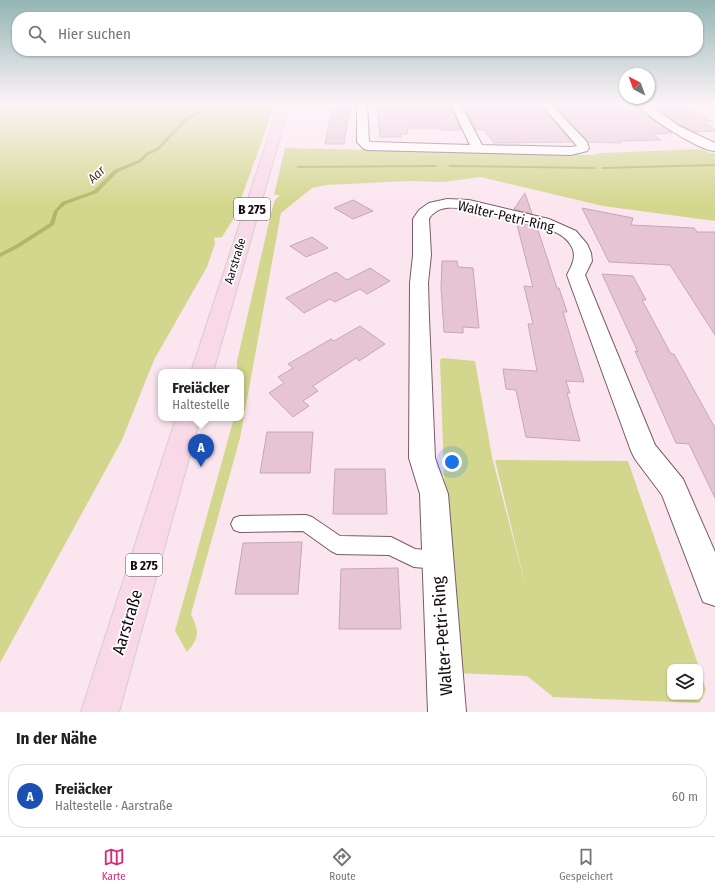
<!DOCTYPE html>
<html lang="de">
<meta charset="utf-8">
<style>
body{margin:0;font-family:"Fira Sans Condensed",sans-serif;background:#f6f6f6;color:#222}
.controls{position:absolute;right:12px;bottom:12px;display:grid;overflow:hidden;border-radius:8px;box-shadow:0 1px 3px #0004}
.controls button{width:36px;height:36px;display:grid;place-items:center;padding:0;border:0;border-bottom:1px solid #e0e0e0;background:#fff;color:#222;font:20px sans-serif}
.compass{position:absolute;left:619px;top:68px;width:36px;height:36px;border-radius:50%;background:#fff;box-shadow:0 1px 3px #0004;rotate:319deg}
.you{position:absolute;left:452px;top:462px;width:14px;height:14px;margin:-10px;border:3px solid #fff;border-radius:50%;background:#1a73e8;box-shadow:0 0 0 6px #1a73e833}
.badge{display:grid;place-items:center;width:26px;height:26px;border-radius:50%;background:#db2777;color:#fff;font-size:13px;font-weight:700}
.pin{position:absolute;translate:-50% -33px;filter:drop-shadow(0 1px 2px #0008)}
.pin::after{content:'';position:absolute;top:21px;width:14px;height:12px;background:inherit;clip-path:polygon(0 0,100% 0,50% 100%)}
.popup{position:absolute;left:158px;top:369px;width:86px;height:52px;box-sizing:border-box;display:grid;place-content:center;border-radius:8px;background:#fff;filter:drop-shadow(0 1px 3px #0005);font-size:13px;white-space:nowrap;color:#767676}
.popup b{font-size:15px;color:#222}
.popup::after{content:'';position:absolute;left:50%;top:100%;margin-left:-8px;border:8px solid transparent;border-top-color:#fff}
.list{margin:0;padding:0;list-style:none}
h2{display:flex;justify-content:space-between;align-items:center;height:52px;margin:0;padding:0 16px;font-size:17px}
h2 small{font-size:13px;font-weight:400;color:#767676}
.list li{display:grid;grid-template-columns:26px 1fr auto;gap:12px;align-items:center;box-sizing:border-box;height:64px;margin:0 8px 8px;padding:0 8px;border:1px solid #e0e0e0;border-radius:16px}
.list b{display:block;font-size:15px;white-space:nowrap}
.list p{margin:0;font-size:13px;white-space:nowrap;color:#767676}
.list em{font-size:13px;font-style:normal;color:#767676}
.icon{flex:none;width:22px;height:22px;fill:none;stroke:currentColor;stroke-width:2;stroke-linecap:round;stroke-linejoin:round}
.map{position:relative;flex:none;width:715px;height:712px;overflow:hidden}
.search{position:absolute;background:#fff;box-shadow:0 1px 3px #0004;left:12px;right:12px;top:12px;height:44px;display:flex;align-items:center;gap:10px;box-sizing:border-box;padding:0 14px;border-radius:16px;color:#767676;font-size:15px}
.sheet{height:124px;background:#fff}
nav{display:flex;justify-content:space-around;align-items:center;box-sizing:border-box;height:56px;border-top:1px solid #e0e0e0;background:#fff;font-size:11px;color:#767676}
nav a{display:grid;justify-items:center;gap:2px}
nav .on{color:#db2777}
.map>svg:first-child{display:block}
.green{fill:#d3d78e}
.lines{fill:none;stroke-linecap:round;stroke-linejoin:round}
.stream{fill:#b3b763;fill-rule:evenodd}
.building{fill:#e7c4d4;stroke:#c7a6b6}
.service-casing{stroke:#795b6a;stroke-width:2}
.minor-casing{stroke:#795b6a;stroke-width:2}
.primary-casing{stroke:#d0cecf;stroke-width:2}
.service{fill:#fff;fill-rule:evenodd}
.minor{fill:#fff;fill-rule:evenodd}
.primary{fill:#f9d9e8;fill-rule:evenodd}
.labels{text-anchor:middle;stroke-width:3.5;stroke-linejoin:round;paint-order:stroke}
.far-street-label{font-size:12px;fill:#160a10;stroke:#fff}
.far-water-label{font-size:13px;font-style:italic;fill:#3e401c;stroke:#fff}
.shield{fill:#fff;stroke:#5c5458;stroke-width:1}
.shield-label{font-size:13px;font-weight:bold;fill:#160a10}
.street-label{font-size:14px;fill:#160a10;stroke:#fff}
.near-street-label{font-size:17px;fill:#160a10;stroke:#fff}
</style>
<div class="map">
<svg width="715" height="712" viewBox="0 0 715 712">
<rect width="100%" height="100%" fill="#fbe6ef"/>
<path class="green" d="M 0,105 L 275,105 L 234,218 L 222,237 L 214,238 L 215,244 L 207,267 L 154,360 L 122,440 L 0,663 Z
M 285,148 L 592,155 L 603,153 L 702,149 L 710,153 L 715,153 L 715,221 L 603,206 L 481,177 L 443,182 L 408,181 L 326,185 L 312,188 L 281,213 L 240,438 L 191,614 C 199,632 200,637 187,652 L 175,631 L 234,418 L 241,418 L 241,372 L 237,372 L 237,361 L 272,209 L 275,200 L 280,195 L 274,195 Z
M 442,358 L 475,361 L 492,457 L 526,588 L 495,460 L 628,461 L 699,667 L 670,667 L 670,697 L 700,697 L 700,671 L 706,690 L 699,703 L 552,697 L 548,678 L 552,696 L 527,676 L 451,673 L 440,360 Z"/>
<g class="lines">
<path class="stream" d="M 206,105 L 209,105 L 207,111 L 186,121 L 159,150 L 148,155 L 141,162 L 118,172 L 97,193 L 66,204 L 58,211 L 54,225 L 18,248 L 0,257 L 0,253 L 14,246 L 50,223 L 54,211 L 62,202 L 93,191 L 114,170 L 139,160 L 146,153 L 157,148 L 184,119 L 204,109 Z
M 715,164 L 715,166 L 603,169 L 601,168 L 603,167 Z
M 435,165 L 437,166 L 436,167 L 298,168 L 296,167 L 298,166 Z
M 449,165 L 594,167 L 596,168 L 594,169 L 450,167 L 448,166 Z"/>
</g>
<path class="building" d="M 333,105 L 350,105 L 344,144 L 325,144 Z
M 463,105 L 541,105 L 572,142 L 494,143 L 484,130 L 476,130 Z
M 554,105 L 637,105 L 651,118 L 672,133 L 652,134 L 661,140 L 620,141 L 621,143 L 588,142 Z
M 651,105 L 683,105 L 711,121 L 702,122 L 715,129 L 715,131 L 695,132 L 680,125 Z
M 377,106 L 450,106 L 461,130 L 442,130 L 441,128 L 407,128 L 408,134 L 400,134 L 401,137 L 380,137 Z
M 525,193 L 532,214 L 514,209 Z
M 353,200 L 373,211 L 353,219 L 334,208 Z
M 582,208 L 633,218 L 631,225 L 694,228 L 697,232 L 715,232 L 715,335 L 670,265 L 609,262 Z
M 516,221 L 537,227 L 557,288 L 559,288 L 567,312 L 563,312 L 584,382 L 566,381 L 570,393 L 567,393 L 580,441 L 526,437 L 516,390 L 506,389 L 503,369 L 537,371 L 528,324 L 533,324 L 524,286 L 533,287 Z
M 312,237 L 328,248 L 306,257 L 290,246 Z
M 442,261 L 457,261 L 458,267 L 473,268 L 479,328 L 463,327 L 463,333 L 444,332 L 441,287 Z
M 370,268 L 390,281 L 367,294 L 360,289 L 335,302 L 330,299 L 304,313 L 286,298 L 336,272 L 347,280 Z
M 602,274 L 633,276 L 646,300 L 642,300 L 671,354 L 674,354 L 715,428 L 715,498 L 689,444 L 676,443 L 635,351 L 638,352 Z
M 360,326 L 385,344 L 359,361 L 356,358 L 313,386 L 318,391 L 303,401 L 309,406 L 293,417 L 269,393 L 284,383 L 278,377 L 293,368 L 288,364 L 331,339 L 334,341 Z
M 267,432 L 313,432 L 310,473 L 260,473 Z
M 335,469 L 385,469 L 387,514 L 333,514 Z
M 302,542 L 298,594 L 235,594 L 243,543 Z
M 398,568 L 401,629 L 339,629 L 341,569 Z"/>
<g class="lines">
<g class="service-casing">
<path id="service" d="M 306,515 L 312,517 L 340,536 L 391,537 L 415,549 L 437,551 L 444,553 L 446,560 L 444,567 L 437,569 L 414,567 L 389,555 L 337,554 L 331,551 L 303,531 L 240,532 L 234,530 L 231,524 L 234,518 L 240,516 Z"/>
</g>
<g class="minor-casing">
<path id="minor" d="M 357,105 L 367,105 L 369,141 L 371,142 L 470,145 L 451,105 L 461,105 L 482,145 L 571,147 L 577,146 L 542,105 L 552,105 L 587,142 L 589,148 L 587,151 L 571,155 L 368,150 L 364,149 L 357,142 Z
M 638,105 L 649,105 L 679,126 L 715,143 L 715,151 C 700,151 647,117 638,105 Z
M 447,199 L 469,200 L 549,219 L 576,231 L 587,244 L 591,253 L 592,261 L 585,275 L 655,445 L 683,479 L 715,552 L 715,606 L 703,602 L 662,495 L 635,459 L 631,451 L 567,275 C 572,265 578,255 570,244 C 566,238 560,234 553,231 C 535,223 465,205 446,208 C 439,209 432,213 429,219 L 431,255 L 428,283 L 429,318 L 435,458 L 448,494 L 466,712 L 428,712 L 420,494 L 409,458 L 410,283 L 413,255 L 413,219 L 419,210 L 429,203 Z"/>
</g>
<g class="primary-casing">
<path id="primary" d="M 279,105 L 289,105 L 213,372 L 191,372 Z
M 176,418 L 200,418 L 119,712 L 81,712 Z"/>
</g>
<use href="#service" class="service"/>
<use href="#minor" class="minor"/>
<use href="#primary" class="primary"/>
</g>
<linearGradient id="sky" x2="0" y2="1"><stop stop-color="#93b5b3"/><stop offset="0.51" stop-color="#fdf4f8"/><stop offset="1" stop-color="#fdf4f8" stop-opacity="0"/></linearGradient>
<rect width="715" height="204" fill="url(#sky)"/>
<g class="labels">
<g class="far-street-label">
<text transform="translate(235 261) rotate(-73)" y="4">Aarstraße</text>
</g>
<g class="far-water-label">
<text transform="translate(96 174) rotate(-44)" y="5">Aar</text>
</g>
<g class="shield">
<rect x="234" y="198" width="36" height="22" rx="3"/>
<rect x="126" y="554" width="36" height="22" rx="3"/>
</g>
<g class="shield-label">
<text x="252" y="214">B 275</text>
<text x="144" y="570">B 275</text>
</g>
<g class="street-label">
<text transform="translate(506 216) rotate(13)" y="5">Walter-Petri-Ring</text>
</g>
<g class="near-street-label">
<text transform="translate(127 622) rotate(-73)" y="6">Aarstraße</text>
<text transform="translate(442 636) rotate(-94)" y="6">Walter-Petri-Ring</text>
</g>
</g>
</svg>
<div class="controls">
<button><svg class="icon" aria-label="layers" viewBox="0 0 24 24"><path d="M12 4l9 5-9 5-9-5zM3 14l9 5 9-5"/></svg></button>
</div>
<svg class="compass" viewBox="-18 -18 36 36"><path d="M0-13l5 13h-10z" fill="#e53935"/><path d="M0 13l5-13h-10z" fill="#767676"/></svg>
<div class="you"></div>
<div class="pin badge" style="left:201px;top:467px;background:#1a4fb4">A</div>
<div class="popup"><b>Freiäcker</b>Haltestelle</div>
<div class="search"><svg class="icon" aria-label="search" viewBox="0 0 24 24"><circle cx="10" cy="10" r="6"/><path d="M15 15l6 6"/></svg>Hier suchen</div>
</div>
<section class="sheet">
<h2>In der Nähe<small></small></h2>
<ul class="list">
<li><span class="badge" style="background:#1a4fb4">A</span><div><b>Freiäcker</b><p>Haltestelle · Aarstraße</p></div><em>60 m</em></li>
</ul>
</section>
<nav>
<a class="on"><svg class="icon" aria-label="map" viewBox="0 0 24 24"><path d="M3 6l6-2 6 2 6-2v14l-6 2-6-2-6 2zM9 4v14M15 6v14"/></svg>Karte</a>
<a><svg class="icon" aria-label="directions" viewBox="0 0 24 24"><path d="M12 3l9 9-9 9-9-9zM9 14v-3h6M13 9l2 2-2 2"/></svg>Route</a>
<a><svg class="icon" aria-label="saved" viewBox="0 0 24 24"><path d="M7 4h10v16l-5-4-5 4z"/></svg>Gespeichert</a>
</nav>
